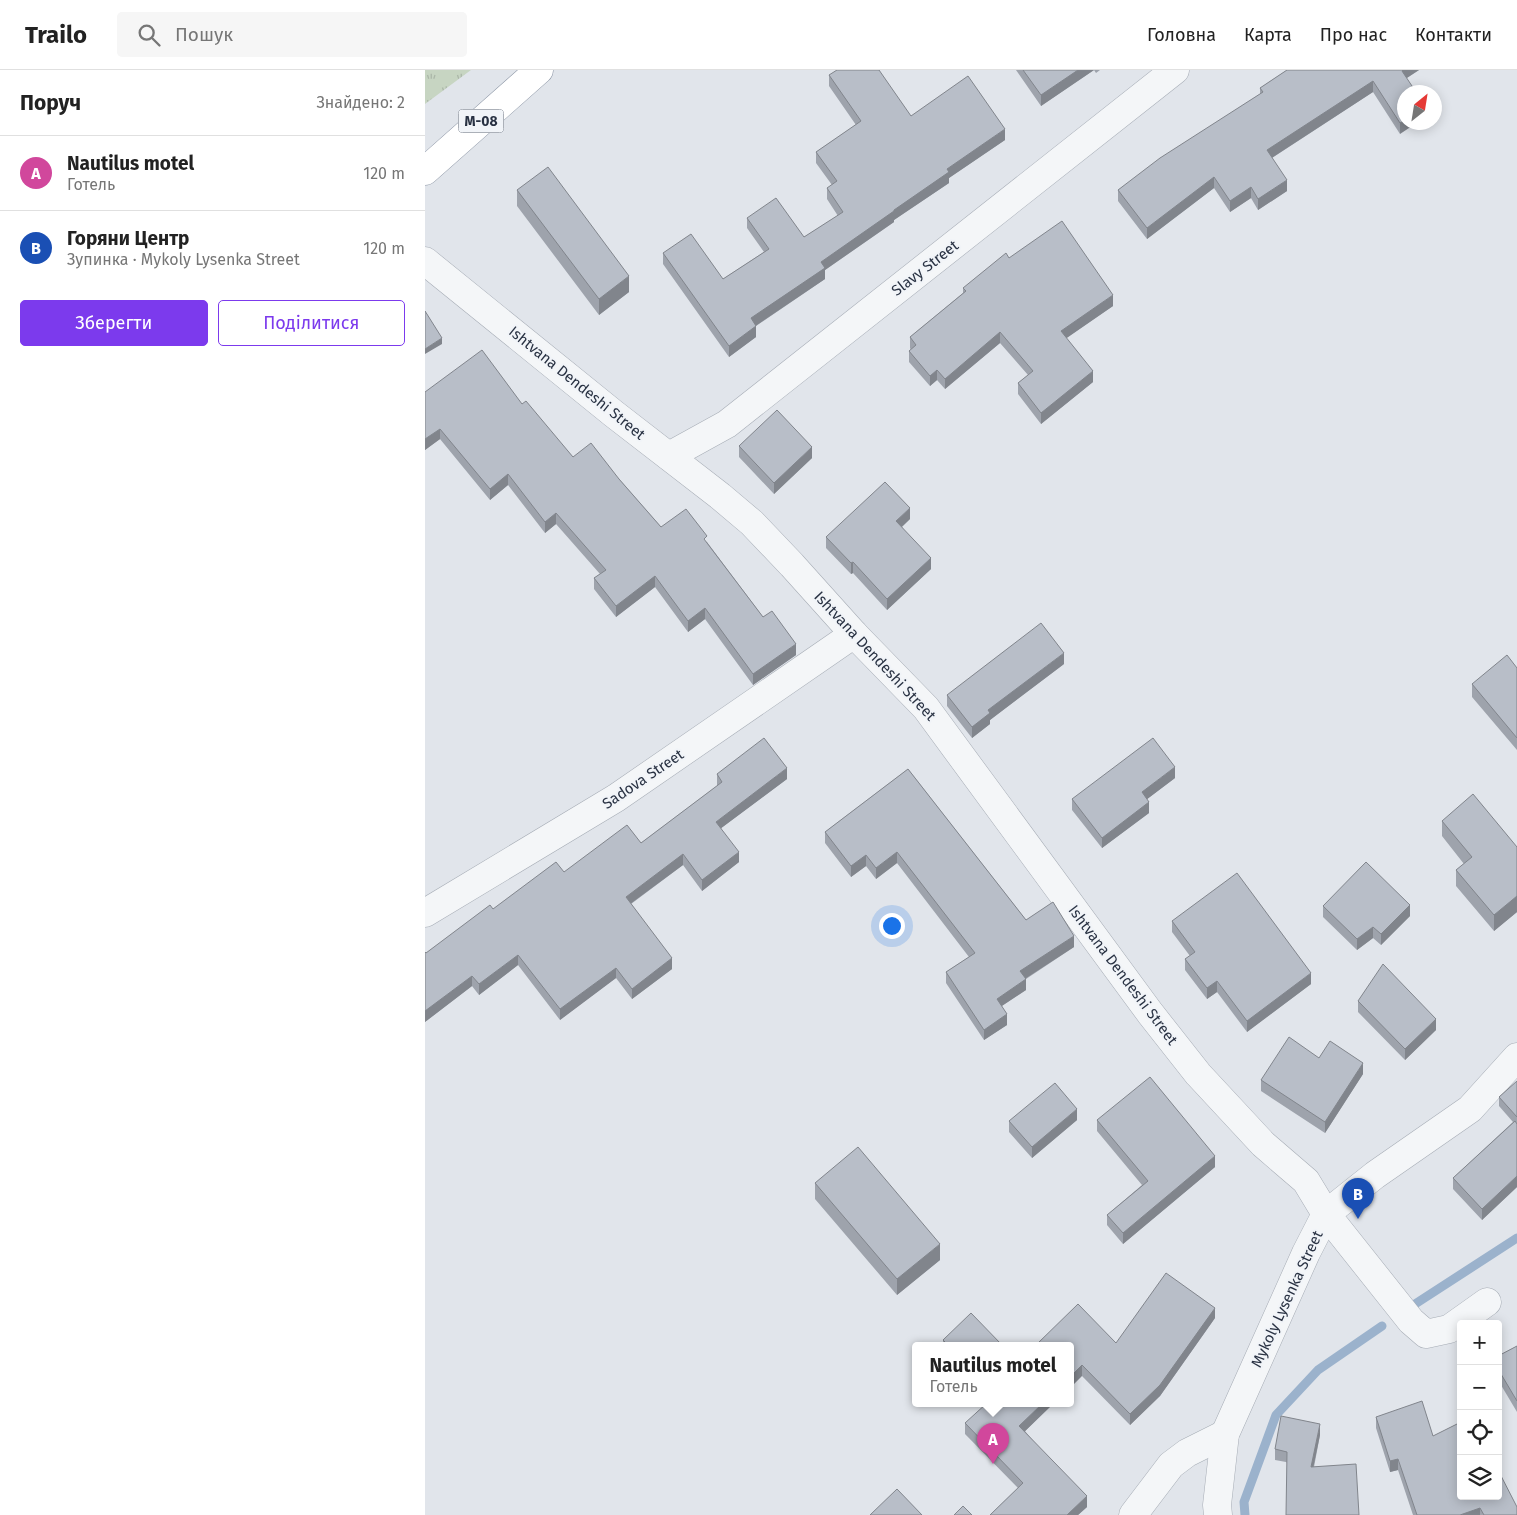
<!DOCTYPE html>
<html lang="uk">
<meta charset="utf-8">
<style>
body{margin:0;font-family:"Fira Sans",sans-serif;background:#f6f6f6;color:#222}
.controls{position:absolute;right:15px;bottom:15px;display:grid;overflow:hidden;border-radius:5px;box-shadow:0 2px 12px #0003}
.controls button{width:45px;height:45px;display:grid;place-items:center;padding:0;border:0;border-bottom:1px solid #e0e0e0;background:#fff;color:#222;font:25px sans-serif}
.compass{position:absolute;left:972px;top:15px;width:45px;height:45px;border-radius:50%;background:#fff;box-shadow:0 2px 12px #0003;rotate:30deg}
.you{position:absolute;left:466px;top:855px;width:18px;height:18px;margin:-12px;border:4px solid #fff;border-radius:50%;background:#1a73e8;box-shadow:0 0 0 8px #1a73e833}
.badge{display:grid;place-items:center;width:32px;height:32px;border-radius:50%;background:#7c3aed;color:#fff;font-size:16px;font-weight:700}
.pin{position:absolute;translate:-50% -41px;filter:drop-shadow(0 1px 2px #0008)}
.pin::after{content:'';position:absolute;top:26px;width:18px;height:15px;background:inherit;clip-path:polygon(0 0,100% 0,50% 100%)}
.popup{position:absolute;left:487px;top:1272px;width:162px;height:65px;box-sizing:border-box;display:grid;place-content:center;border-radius:5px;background:#fff;filter:drop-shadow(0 1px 4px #0005);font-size:16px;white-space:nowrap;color:#767676}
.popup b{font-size:19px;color:#222}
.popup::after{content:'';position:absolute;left:50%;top:100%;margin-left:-10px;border:10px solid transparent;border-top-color:#fff}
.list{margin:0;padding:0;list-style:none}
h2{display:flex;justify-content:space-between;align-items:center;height:65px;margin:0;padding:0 20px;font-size:21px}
h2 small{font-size:16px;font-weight:400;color:#767676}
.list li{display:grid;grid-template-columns:32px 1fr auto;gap:15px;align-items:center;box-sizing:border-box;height:75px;padding:0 20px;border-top:1px solid #e0e0e0}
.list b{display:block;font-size:19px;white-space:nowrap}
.list p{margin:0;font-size:16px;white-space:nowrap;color:#767676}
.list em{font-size:16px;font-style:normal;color:#767676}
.actions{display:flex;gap:10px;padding:15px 20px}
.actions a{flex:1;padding:11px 0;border:1px solid #7c3aed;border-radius:5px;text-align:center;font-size:18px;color:#7c3aed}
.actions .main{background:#7c3aed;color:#fff}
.icon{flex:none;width:28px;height:28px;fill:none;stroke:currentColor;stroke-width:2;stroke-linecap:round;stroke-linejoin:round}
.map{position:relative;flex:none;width:1092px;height:1445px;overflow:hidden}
header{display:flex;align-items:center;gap:30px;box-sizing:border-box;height:70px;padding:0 25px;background:#fff;border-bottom:1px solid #e0e0e0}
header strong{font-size:24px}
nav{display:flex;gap:28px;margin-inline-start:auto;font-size:18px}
.search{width:350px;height:45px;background:#f6f6f6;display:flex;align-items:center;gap:12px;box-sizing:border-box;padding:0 18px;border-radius:5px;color:#767676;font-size:19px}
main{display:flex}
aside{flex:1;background:#fff}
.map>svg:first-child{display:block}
.grass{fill:url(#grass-tufts)}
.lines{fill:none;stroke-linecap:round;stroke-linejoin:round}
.stream{stroke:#9bb2cc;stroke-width:9}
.minor-casing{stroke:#a6acb5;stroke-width:29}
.tertiary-casing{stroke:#a6acb5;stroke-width:29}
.trunk-casing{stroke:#8892a2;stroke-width:29}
.minor{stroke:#f4f6f8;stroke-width:28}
.tertiary{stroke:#f4f6f8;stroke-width:28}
.trunk{stroke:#fff;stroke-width:28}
.wall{fill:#9ea3ac}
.shaded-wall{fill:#81858c}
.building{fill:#b8bec8;stroke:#81858c}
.labels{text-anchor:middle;stroke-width:4;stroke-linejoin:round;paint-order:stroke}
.shield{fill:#f1f4f8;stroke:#656c79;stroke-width:1}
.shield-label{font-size:14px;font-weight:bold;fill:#293243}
.street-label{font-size:15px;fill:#293243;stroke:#f1f4f8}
</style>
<header>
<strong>Trailo</strong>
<div class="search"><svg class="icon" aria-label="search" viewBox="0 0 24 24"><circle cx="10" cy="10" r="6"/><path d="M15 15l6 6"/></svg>Пошук</div>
<nav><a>Головна</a><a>Карта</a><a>Про нас</a><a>Контакти</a></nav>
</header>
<main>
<aside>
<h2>Поруч<small>Знайдено: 2</small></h2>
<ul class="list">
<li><span class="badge" style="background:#d1479c">A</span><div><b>Nautilus motel</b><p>Готель</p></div><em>120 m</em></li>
<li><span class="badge" style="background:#1a4fb4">B</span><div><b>Горяни Центр</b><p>Зупинка · Mykoly Lysenka Street</p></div><em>120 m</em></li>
</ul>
<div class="actions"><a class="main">Зберегти</a><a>Поділитися</a></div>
</aside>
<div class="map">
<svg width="1092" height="1445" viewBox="0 0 1092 1445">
<defs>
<pattern id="grass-tufts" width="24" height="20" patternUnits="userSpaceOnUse" patternTransform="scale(1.25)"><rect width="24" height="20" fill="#c7d5c2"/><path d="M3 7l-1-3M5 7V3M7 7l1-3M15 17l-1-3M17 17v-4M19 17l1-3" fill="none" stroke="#abb7a8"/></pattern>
</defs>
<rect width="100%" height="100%" fill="#e1e5eb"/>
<path class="grass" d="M 0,0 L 46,0 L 0,34 Z"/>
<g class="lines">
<path class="stream" d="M 987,1236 L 1092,1168
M 820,1445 L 819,1432 L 851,1345 L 893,1300 L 957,1256"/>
<g class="minor-casing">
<path id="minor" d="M 244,386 L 302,354 L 750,0
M 0,843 L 191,728 L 429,564
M 1062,1232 L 1024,1259 L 1001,1264 L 986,1251 L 901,1144 L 950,1105 L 1045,1039 L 1092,987
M 708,1445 L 746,1395 L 762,1383 L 800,1364"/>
</g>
<g class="tertiary-casing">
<path id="tertiary" d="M 0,191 L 189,344 L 295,426 L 327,453 L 367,495 L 429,564 L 501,638 L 725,943 L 773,1004 L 838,1074 L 881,1111 L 901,1144 L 881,1183 L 800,1364 L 792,1435 L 793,1445"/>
</g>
<g class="trunk-casing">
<path id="trunk" d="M 0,101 L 114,0"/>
</g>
<use href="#minor" class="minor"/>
<use href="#tertiary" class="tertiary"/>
<use href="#trunk" class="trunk"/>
</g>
<path class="wall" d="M 591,0 L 675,0 L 671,3 L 669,0 L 616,36 Z
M 862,0 L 994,0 L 982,8 L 975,64 L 948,22 L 847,88 L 862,121 L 833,140 L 826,128 L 805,142 L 789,118 L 722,169 L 693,131 L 693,120 L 835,24 L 835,18 Z
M 404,5 L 486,46 L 580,70 L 524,108 L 524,113 L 469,150 L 469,152 L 400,200 L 400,209 L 331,256 L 331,267 L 304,287 L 238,194 L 238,183 L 298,209 L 339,182 L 322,158 L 322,148 L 379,167 L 413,146 L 402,129 L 402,118 L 407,115 L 391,93 L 391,82 L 431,55 L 404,16 Z
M 92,120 L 204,222 L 174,245 L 92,136 Z
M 584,188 L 688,236 L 641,268 L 668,312 L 616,354 L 593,324 L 593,313 L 603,305 L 575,273 L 520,319 L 512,310 L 505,316 L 484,292 L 484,281 L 486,280 L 485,278 L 485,267 L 538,223 L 538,218 Z
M 0,322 L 97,334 L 148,387 L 194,409 L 236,457 L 282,472 L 338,547 L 371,585 L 328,615 L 280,549 L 263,562 L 230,517 L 191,547 L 169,519 L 169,508 L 175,504 L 131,454 L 120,463 L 83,415 L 65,430 L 15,369 L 0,380 Z
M 314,376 L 387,388 L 349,424 L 314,387 Z
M 485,449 L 477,457 L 506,499 L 462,540 L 428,503 L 426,504 L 401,478 L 401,467 Z
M 639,594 L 565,650 L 565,654 L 547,668 L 522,636 L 522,625 Z
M 1092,598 L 1092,680 L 1047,627 L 1047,614 Z
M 483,699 L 601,850 L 649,877 L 601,909 L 601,920 L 577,936 L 582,955 L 559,970 L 521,913 L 521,902 L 544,887 L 472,793 L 451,809 L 441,796 L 426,807 L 400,773 L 400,762 Z
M 292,704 L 362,709 L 296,758 L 314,792 L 277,821 L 258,795 L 206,834 L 247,899 L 207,929 L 191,908 L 135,950 L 93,895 L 54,925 L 47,916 L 0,952 L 0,882 L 1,883 L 68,839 L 139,802 L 216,773 L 292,716 Z
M 750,708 L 722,729 L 724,743 L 677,778 L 647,740 L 647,729 Z
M 1017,751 L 1092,777 L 1092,842 L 1069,861 L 1031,816 L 1031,800 L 1039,794 L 1017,766 Z
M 898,836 L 985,846 L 956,875 L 948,868 L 932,880 L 898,847 Z
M 747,851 L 886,914 L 822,962 L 792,922 L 782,929 L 760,900 L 760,889 L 765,886 L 747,862 Z
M 933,931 L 1011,960 L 980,990 L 933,942 Z
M 894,988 L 938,1004 L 900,1063 L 836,1021 L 836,1010 Z
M 1092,1011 L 1092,1117 L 1057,1150 L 1028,1119 L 1028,1108 L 1088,1052 L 1074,1036 L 1074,1027 Z
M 652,1050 L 607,1088 L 584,1062 L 584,1051 Z
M 672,1050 L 790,1097 L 698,1174 L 682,1155 L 682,1145 L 717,1115 L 672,1061 Z
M 390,1113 L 515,1190 L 472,1225 L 390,1129 Z
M 790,1248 L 735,1326 L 705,1355 L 657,1306 L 646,1275 L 691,1273 Z
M 518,1270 L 577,1275 L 518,1275 Z
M 1092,1276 L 1092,1342 L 1073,1310 L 1073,1286 Z
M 629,1333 L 600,1361 L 662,1437 L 653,1445 L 565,1445 L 593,1418 L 540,1364 L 540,1353 Z
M 951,1347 L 1008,1366 L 1092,1445 L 988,1445 L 973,1400 L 965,1402 L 951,1358 Z
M 895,1365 L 889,1397 L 934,1445 L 861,1392 L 850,1390 L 850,1379 Z"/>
<path class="shaded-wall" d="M 653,0 L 669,0 L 616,36 L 616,25 Z
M 978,0 L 994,0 L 977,11 L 977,1 Z
M 948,11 L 948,22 L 842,91 L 842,80 Z
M 980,50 L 980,52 L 993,52 L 975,64 L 975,53 Z
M 580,59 L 580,70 L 524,108 L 524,113 L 469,150 L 469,152 L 400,200 L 400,209 L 326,259 L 326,248 L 396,192 L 469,140 L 522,99 Z
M 789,107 L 789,118 L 722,169 L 722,158 Z
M 862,110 L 862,121 L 833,140 L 833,129 Z
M 826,117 L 826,128 L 805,142 L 805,131 Z
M 204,206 L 204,222 L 174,245 L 174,229 Z
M 688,225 L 688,236 L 636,272 L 636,261 Z
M 331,256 L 331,267 L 304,287 L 304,276 Z
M 575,262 L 575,273 L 520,319 L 520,309 Z
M 17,268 L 17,274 L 0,284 L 0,279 Z
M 512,300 L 512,310 L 505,316 L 505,306 Z
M 668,301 L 668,312 L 616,354 L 616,343 Z
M 15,359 L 15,369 L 0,380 L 0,369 Z
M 387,377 L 387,388 L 349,424 L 349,413 Z
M 83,404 L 83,415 L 65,430 L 65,419 Z
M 485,438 L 485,449 L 471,462 L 471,451 Z
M 131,443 L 131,454 L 120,463 L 120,452 Z
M 506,488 L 506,499 L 462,540 L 462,529 Z
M 428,492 L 428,503 L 426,504 L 426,493 Z
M 230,506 L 230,517 L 191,547 L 191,536 Z
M 280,538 L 280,549 L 263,562 L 263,551 Z
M 371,574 L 371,585 L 328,615 L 328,604 Z
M 639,583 L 639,594 L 565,650 L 565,654 L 547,668 L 547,657 L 563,640 Z
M 750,697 L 750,708 L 717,733 L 717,722 Z
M 362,698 L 362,709 L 291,762 L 291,752 Z
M 724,732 L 724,743 L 677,778 L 677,768 Z
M 314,782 L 314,792 L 277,821 L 277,810 Z
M 472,782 L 472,793 L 451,809 L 451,798 Z
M 258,784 L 258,795 L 201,837 L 201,827 Z
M 441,785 L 441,796 L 426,807 L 426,796 Z
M 1092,826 L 1092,842 L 1069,861 L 1069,845 Z
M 985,835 L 985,846 L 956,875 L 956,864 Z
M 948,857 L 948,868 L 932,880 L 932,869 Z
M 649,866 L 649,877 L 595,912 L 595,901 Z
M 93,885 L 93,895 L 54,925 L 54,914 Z
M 247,888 L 247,899 L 207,929 L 207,919 Z
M 191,898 L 191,908 L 135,950 L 135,939 Z
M 886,903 L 886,914 L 822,962 L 822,951 Z
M 47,906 L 47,916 L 0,952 L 0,941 Z
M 601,909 L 601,920 L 572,939 L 572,929 Z
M 792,911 L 792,922 L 782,929 L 782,918 Z
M 582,944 L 582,955 L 559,970 L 559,960 Z
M 1011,949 L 1011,960 L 980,990 L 980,979 Z
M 938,993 L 938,1004 L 900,1063 L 900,1052 Z
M 652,1039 L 652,1050 L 607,1088 L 607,1077 Z
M 790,1086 L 790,1097 L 698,1174 L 698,1163 Z
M 1092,1106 L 1092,1117 L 1057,1150 L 1057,1139 Z
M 515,1174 L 515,1190 L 472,1225 L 472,1209 Z
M 790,1238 L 790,1248 L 735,1326 L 705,1355 L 705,1344 Z
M 657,1295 L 657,1306 L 646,1317 L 646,1306 Z
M 618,1333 L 629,1333 L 594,1367 L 594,1356 Z
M 895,1354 L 895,1365 L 886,1408 L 886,1397 Z
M 973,1389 L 973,1400 L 965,1402 L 965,1391 Z
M 662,1426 L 662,1437 L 653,1445 L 642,1445 Z
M 1055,1438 L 1055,1445 L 1035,1445 Z"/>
<path class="building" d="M 412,0 L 454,0 L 486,46 L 543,6 L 580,59 L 522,99 L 524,102 L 469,140 L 469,141 L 396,192 L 400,198 L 326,248 L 331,256 L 304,276 L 238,183 L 266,164 L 298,209 L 344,179 L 322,148 L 351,128 L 379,167 L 418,142 L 402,118 L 412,111 L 391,82 L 436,51 L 404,5 Z
M 598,0 L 653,0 L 616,25 Z
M 862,0 L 978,0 L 977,1 L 991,22 L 980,22 L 980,50 L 975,53 L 948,11 L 842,80 L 862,110 L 833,129 L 826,117 L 805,131 L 789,107 L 722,158 L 693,120 L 735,88 L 838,22 L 835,18 Z
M 123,97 L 204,206 L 174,229 L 92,120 Z
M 637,151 L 688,225 L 636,261 L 668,301 L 616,343 L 593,313 L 608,301 L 575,262 L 520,309 L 512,300 L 505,306 L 484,281 L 491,275 L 485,267 L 541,221 L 538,218 L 581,183 L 584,188 Z
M 0,241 L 17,268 L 0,279 Z
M 57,280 L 97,334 L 101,331 L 148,387 L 166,373 L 194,409 L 236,457 L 261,439 L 282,466 L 279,469 L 338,547 L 347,541 L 371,574 L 328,604 L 280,538 L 263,551 L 230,506 L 191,536 L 169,508 L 181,500 L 131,443 L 120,452 L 83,404 L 65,419 L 15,359 L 0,369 L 0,322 Z
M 352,340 L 387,377 L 349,413 L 314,376 Z
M 460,412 L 485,438 L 471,451 L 506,488 L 462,529 L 428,492 L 426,493 L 401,467 Z
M 616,553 L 639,583 L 563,640 L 565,643 L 547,657 L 522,625 Z
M 1082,585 L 1092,598 L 1092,668 L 1047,614 Z
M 339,668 L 362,698 L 291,752 L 314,782 L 277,810 L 258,784 L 201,827 L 247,888 L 207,919 L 191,898 L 135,939 L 93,885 L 54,914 L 47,906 L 0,941 L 0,882 L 1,883 L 65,835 L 68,839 L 131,792 L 139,802 L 202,755 L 216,773 L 297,712 L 292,704 Z
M 728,668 L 750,697 L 717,722 L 724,732 L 677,768 L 647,729 Z
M 483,699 L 601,850 L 628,832 L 649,866 L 595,901 L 601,909 L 572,929 L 582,944 L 559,960 L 521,902 L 550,883 L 472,782 L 451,798 L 441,785 L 426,796 L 400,762 Z
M 1048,724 L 1092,777 L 1092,826 L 1069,845 L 1031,800 L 1047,787 L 1017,751 Z
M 941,792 L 985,835 L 956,864 L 948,857 L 932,869 L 898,836 Z
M 812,803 L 886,903 L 822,951 L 792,911 L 782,918 L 760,889 L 770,882 L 747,851 Z
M 958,894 L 1011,949 L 980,979 L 933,931 Z
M 864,967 L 894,988 L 905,971 L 938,993 L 900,1052 L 836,1010 Z
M 725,1007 L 790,1086 L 698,1163 L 682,1145 L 723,1111 L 672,1050 Z
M 1092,1011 L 1092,1047 L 1074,1027 Z
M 630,1013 L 652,1039 L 607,1077 L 584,1051 Z
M 1090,1051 L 1092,1054 L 1092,1106 L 1057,1139 L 1028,1108 Z
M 433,1077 L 515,1174 L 472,1209 L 390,1113 Z
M 741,1203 L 790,1238 L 735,1315 L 705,1344 L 657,1295 L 646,1306 L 646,1275 L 611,1275 L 653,1234 L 691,1273 Z
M 546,1243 L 577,1275 L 523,1275 L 518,1270 Z
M 1092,1276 L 1092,1331 L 1073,1299 L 1073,1286 Z
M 997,1331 L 1008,1366 L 1036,1352 L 1036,1426 L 1073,1426 L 1073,1400 L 1092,1437 L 1092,1445 L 1059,1445 L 1055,1438 L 1035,1445 L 992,1445 L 973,1389 L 965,1391 L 951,1347 Z
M 562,1333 L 618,1333 L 594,1356 L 662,1426 L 642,1445 L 565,1445 L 598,1413 L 540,1353 Z
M 856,1346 L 895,1354 L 886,1397 L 931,1394 L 934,1445 L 861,1445 L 862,1382 L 850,1379 Z
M 472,1419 L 497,1445 L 445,1445 Z
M 538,1436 L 547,1445 L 529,1445 Z"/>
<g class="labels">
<rect class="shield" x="33.5" y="39.5" width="45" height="23" rx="4"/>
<g class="shield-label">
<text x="56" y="56">М-08</text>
</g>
<g class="street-label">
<text transform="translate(500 198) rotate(-38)" y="5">Slavy Street</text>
<text transform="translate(152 313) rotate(39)" y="5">Ishtvana Dendeshi Street</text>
<text transform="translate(450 586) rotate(47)" y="5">Ishtvana Dendeshi Street</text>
<text transform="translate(218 709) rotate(-34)" y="5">Sadova Street</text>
<text transform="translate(698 905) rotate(53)" y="5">Ishtvana Dendeshi Street</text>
<text transform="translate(862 1229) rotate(-65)" y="5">Mykoly Lysenka Street</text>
</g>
</g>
</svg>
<div class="controls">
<button>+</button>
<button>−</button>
<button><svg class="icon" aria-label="locate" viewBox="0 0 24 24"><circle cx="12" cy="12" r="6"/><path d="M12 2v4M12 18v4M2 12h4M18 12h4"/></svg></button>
<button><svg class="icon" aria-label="layers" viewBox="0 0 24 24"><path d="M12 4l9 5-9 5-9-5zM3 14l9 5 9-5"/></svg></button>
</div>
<svg class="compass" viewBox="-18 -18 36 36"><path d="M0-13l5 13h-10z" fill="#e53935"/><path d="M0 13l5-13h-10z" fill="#767676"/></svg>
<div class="you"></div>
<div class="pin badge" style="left:568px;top:1394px;background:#d1479c">A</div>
<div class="popup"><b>Nautilus motel</b>Готель</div>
<div class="pin badge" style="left:933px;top:1149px;background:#1a4fb4">B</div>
</div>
</main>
